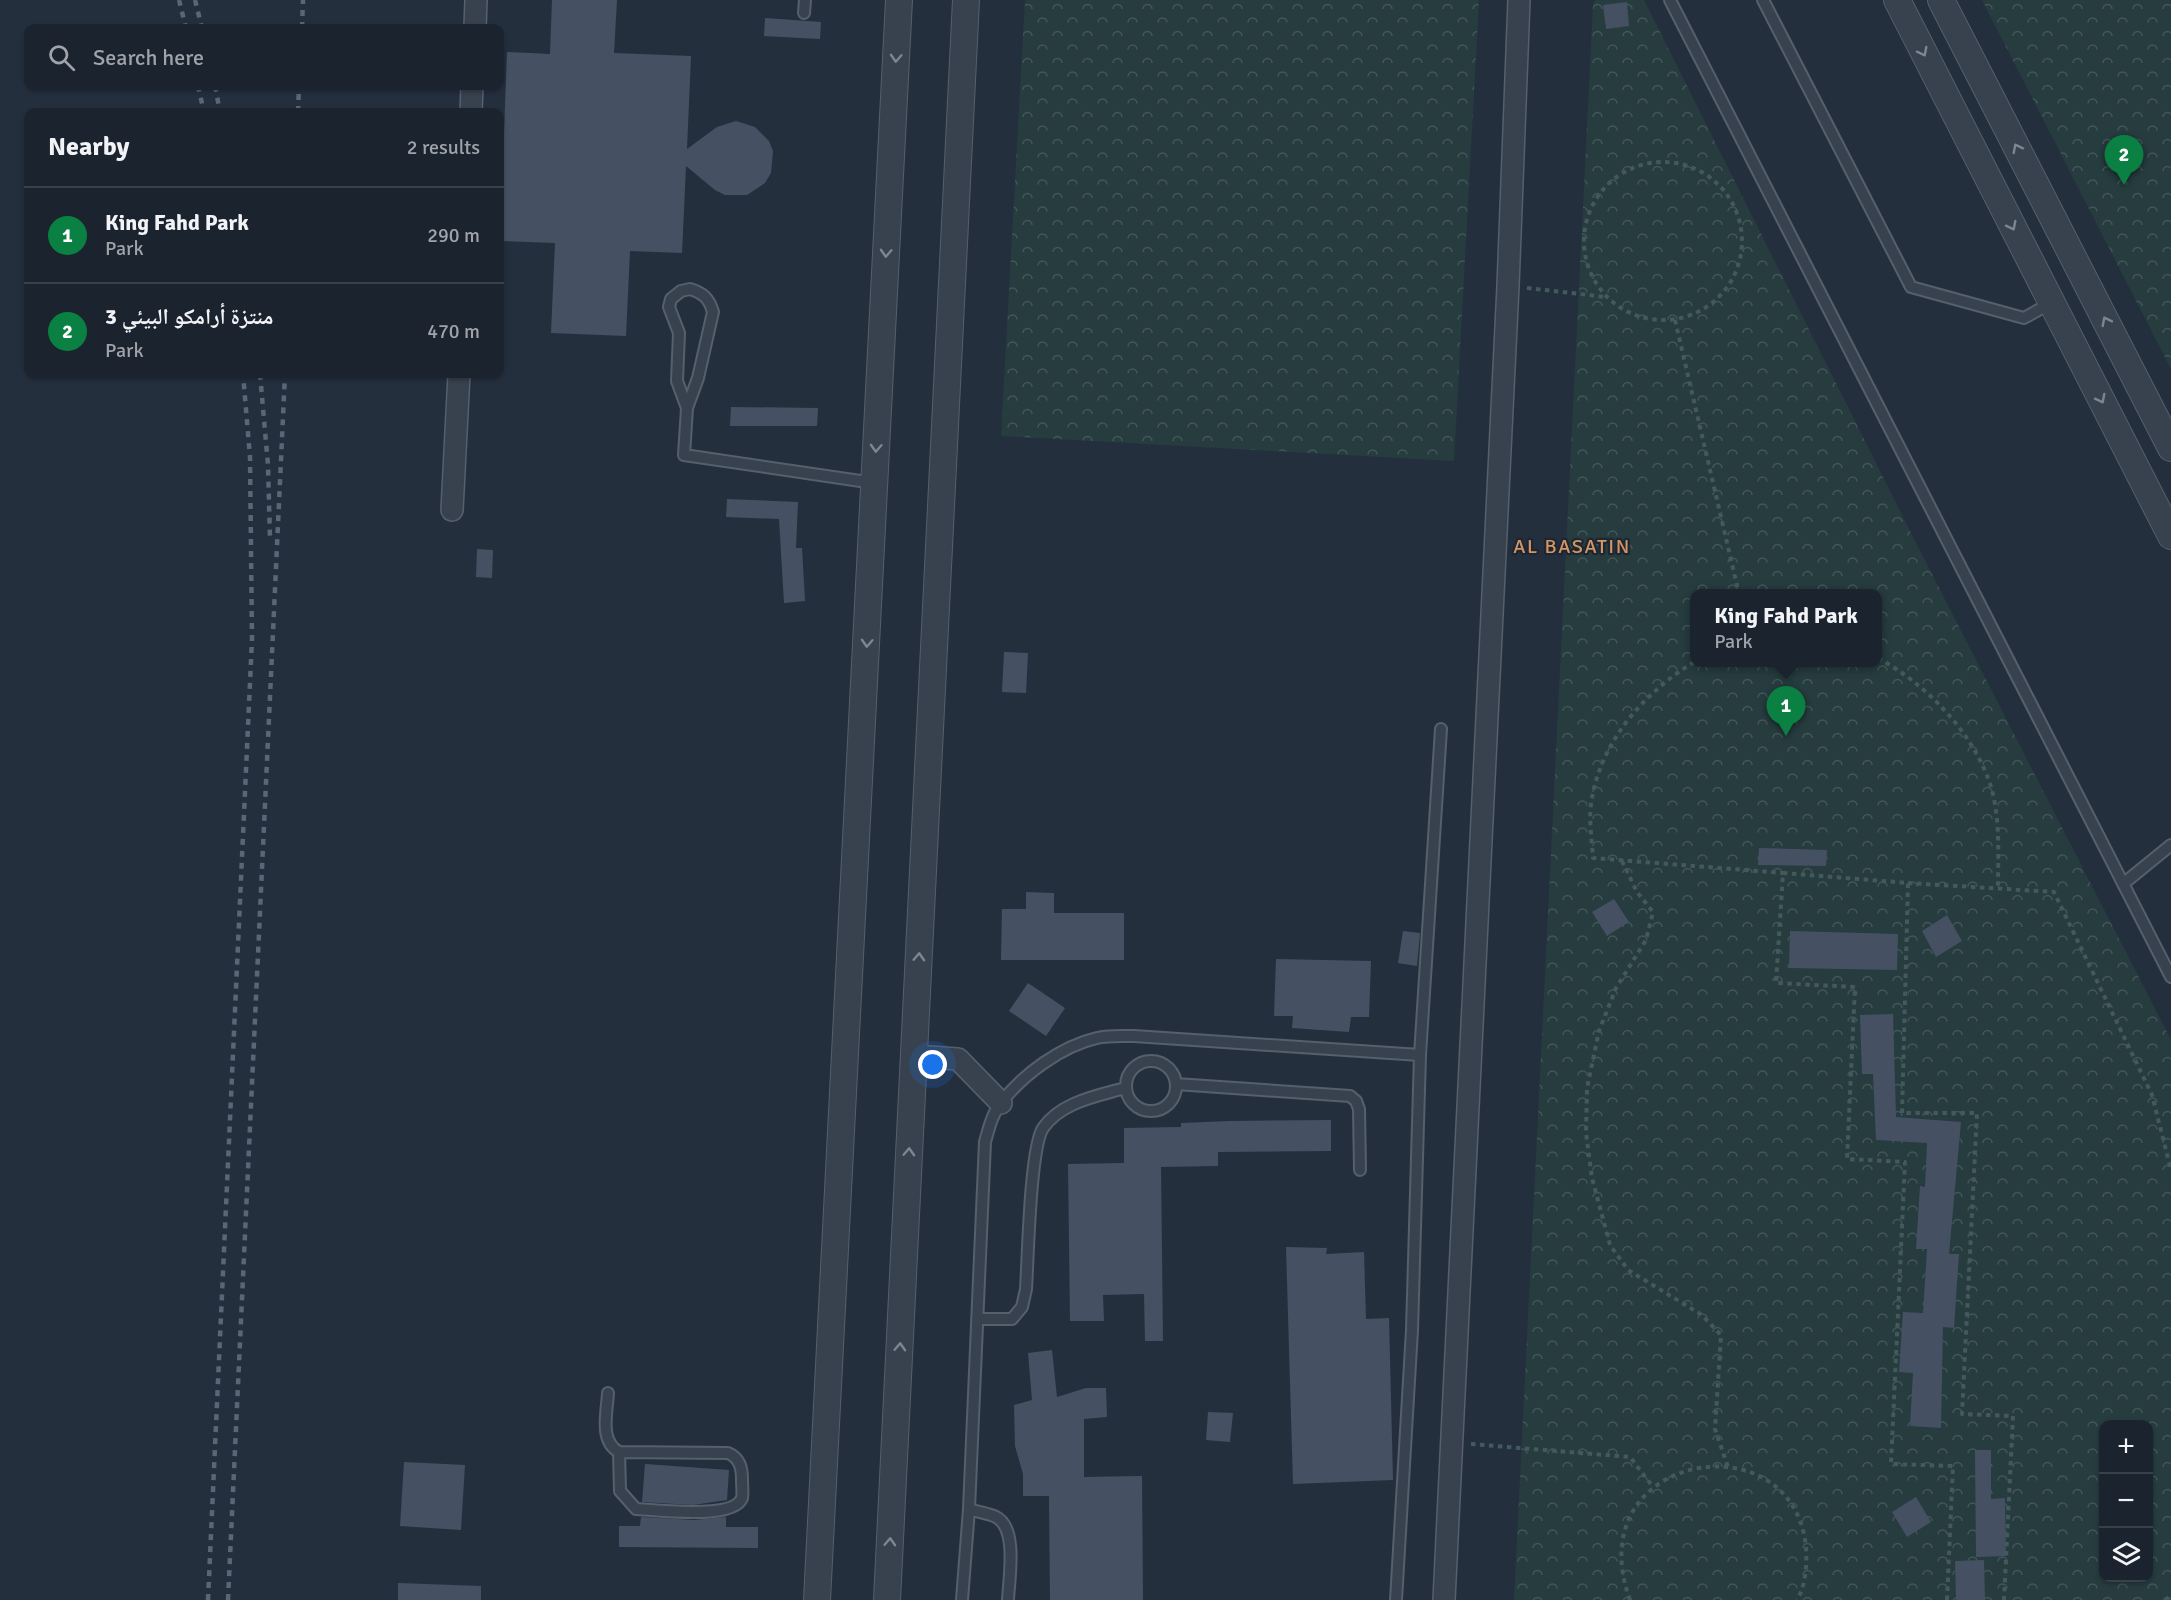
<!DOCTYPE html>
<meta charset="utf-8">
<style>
body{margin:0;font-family:Signika,"Noto Naskh Arabic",sans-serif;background:#282f3a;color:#f1f3f6}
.controls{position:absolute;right:18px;bottom:18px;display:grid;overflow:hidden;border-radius:12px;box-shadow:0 2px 4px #0004}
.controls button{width:54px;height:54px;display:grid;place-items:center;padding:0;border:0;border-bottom:2px solid #39404a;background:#1b232e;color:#f1f3f6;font:30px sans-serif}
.you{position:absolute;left:933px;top:1065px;width:21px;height:21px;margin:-15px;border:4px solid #fff;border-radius:50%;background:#1a73e8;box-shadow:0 0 0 9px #1a73e833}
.badge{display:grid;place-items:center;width:39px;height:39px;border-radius:50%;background:#0b8043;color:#fff;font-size:20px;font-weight:700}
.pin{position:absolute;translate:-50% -50px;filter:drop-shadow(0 2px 3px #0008)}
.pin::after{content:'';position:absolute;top:32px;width:21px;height:18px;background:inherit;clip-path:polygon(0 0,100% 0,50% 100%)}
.popup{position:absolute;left:1690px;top:589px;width:192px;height:78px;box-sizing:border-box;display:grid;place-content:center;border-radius:12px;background:#1b232e;filter:drop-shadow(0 2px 4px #0005);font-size:20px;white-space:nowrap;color:#a0a4aa}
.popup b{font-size:22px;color:#f1f3f6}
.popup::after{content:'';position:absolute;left:50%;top:100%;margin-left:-12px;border:12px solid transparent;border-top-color:#1b232e}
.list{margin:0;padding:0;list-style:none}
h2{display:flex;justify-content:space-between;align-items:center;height:78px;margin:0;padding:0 24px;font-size:26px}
h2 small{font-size:20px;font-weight:400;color:#a0a4aa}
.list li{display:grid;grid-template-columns:39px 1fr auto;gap:18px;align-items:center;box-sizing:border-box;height:96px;padding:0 24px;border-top:2px solid #39404a}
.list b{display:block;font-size:22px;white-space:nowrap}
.list p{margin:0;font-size:20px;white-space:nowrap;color:#a0a4aa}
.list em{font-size:20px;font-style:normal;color:#a0a4aa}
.icon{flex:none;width:33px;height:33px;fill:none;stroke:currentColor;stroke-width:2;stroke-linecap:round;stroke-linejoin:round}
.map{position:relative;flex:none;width:2171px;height:1600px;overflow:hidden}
.search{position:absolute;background:#1b232e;box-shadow:0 2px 4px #0004;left:24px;top:24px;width:480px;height:66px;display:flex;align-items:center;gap:15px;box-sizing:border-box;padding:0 21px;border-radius:12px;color:#a0a4aa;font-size:22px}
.panel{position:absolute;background:#1b232e;box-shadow:0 2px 4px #0004;left:24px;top:108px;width:480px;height:270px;border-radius:12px}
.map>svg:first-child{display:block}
.forest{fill:url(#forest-crowns);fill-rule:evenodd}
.building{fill:#455162}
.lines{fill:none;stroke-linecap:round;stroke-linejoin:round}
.service-casing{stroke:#565f6c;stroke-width:14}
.minor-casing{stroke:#565f6c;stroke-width:24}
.tertiary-casing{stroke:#565f6c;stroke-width:28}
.path{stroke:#44595c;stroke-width:4;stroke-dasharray:4.5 4.5;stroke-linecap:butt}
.service{stroke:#38414e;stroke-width:10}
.minor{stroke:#38414e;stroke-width:21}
.tertiary{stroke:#38414e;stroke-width:26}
.rail{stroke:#5a6575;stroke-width:4.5;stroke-dasharray:6 6;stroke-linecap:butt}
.oneway{stroke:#7c8592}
.labels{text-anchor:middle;stroke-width:4.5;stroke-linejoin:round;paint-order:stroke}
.neighbourhood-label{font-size:20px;letter-spacing:1.5px;fill:#d59563;stroke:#1d2633}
</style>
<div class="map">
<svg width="2171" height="1600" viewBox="0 0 2171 1600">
<defs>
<pattern id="forest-crowns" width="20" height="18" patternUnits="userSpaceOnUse" patternTransform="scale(1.5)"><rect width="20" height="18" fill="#263c3f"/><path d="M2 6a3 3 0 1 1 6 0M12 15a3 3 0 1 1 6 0" fill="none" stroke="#435659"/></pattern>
</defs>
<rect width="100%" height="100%" fill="#242f3e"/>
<path class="forest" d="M 1025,0 L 1479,0 L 1454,461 L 1001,436 Z
M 1595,0 L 1644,0 L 1919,549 L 2171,1040 L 2171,1600 L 1514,1600 L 1593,5 ZM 1694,594 L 1878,594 L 1878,662 L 1694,662 ZM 2104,1424 L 2148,1424 L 2148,1578 L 2104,1578 Z
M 1982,0 L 2171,0 L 2171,369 Z"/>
<path class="building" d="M 552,0 L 617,0 L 614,53 L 691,56 L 687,149 L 717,127 L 736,121 L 755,127 L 769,141 L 773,151 L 771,173 L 765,183 L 747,195 L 725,195 L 715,190 L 686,166 L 682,253 L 630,251 L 626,336 L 551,333 L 555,243 L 500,241 L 507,52 L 550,54 Z
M 1627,2 L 1629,26 L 1606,29 L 1603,5 Z
M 765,18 L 821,22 L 820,39 L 764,36 Z
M 731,407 L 818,408 L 817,426 L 730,426 Z
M 727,499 L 798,502 L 796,548 L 802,548 L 805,601 L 784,603 L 779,519 L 726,517 Z
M 477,549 L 493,550 L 492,578 L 476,577 Z
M 1004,652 L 1028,653 L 1026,693 L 1002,692 Z
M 1759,848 L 1827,850 L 1826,866 L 1758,865 Z
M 1026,892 L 1054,893 L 1054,913 L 1124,913 L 1124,960 L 1001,960 L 1002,909 L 1026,909 Z
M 1614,899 L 1629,922 L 1607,936 L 1592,912 Z
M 1947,915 L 1962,941 L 1936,957 L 1922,931 Z
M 1403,931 L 1420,933 L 1417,966 L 1398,963 Z
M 1790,931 L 1898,934 L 1897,970 L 1789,968 Z
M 1276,959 L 1371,961 L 1369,1017 L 1351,1017 L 1349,1032 L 1292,1028 L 1293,1016 L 1274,1016 Z
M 1028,983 L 1065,1008 L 1046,1036 L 1009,1011 Z
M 1893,1014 L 1896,1117 L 1961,1122 L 1949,1254 L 1959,1254 L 1954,1328 L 1943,1327 L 1941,1428 L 1910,1426 L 1913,1373 L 1899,1372 L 1903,1312 L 1923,1313 L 1927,1249 L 1916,1249 L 1920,1186 L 1925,1187 L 1927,1143 L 1876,1140 L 1873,1074 L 1862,1074 L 1860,1015 Z
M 1331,1120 L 1331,1151 L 1218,1152 L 1218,1166 L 1161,1167 L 1163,1341 L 1145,1341 L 1144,1294 L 1103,1295 L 1104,1321 L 1070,1321 L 1068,1164 L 1124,1163 L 1124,1128 L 1181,1127 L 1181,1123 L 1229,1121 Z
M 1286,1247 L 1327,1248 L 1326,1254 L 1364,1252 L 1366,1319 L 1389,1318 L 1393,1480 L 1293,1484 Z
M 1052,1350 L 1057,1397 L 1086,1388 L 1106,1388 L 1107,1417 L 1084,1419 L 1084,1477 L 1142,1476 L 1143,1600 L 1050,1600 L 1049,1496 L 1023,1496 L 1023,1474 L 1015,1446 L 1014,1405 L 1032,1400 L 1028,1353 Z
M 1208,1412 L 1233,1413 L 1230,1442 L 1206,1440 Z
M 1975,1450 L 1991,1450 L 1991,1499 L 2005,1498 L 2006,1556 L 1976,1557 Z
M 404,1462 L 465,1465 L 461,1530 L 400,1526 Z
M 645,1464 L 729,1470 L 727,1500 L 693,1505 L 642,1502 Z
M 1916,1497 L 1931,1522 L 1907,1537 L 1892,1512 Z
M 726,1517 L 726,1527 L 758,1527 L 758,1548 L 619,1547 L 619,1526 L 640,1526 L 641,1517 L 694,1520 Z
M 1984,1560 L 1985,1600 L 1956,1600 L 1955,1561 Z
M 398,1583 L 481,1586 L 481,1600 L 398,1600 Z"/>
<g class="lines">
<g class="service-casing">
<path id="service" d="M 1670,0 L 2171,977
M 1763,0 L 1911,287 L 2024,318 L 2051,303
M 804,13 L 805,0
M 690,289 C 703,293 709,298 713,312 L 698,378 L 687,408 L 677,381 L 679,333 L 669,307 L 671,299 L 681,291 Z
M 687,408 L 684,455 L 874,483
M 2123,884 L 2171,845
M1126 1086a25 25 0 1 1 50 0a25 25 0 1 1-50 0Z
M 1176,1084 L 1350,1096 L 1356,1101 L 1359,1109 L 1360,1170
M 977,1319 L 1012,1319 L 1022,1307 L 1026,1289 C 1028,1259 1030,1148 1043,1128 C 1061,1102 1097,1096 1125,1088
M 608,1393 C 607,1413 599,1441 619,1452 L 728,1453 C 740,1458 742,1468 742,1480 C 742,1485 743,1494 742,1498 C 734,1520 656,1510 636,1509 L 620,1491 L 619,1452
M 969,1509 C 977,1512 988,1513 996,1517 C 1018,1528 1009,1578 1008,1600
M 962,1600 L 969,1509 L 985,1142 C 989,1128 992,1114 1001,1103 C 1023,1074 1062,1046 1097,1038 C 1109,1035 1123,1036 1134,1036 L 1420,1055
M 1396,1600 L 1412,1330 L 1420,1055 L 1441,729"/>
</g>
<g class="minor-casing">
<path id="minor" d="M 475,28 L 476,0
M 471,112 L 472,86
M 452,510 L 459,374
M 914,1056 L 958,1059 L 1001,1103
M 1444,1600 L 1508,286 L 1519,0"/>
</g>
<g class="tertiary-casing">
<path id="tertiary" d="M 1897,0 L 2171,536
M 1941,0 L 2171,448
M 817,1600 L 899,0
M 887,1600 L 966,0"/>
</g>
<path class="path" d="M1584 241a79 79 0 1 1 158 0a79 79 0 1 1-158 0Z
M 1527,288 L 1606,297
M 1675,320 L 1739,594
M 1878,658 C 1925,684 1968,727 1988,778 C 2001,812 1998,853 1998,888
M 1694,662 C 1645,692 1602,740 1592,798 C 1588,817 1592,840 1593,858 L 1783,873
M 1622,861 L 1637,892 L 1653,912 L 1646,940 L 1616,988 L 1599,1031 L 1587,1088 L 1586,1133 L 1592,1178 L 1610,1245 L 1628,1270 L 1702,1315 L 1721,1335 L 1715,1429 L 1728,1467
M 1908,883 L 2054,892 L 2152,1095 L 2171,1170
M 1471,1444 L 1630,1457 L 1653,1487
M 1630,1600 C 1576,1453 1793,1416 1806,1547 C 1807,1564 1806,1585 1797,1600
M 1947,1600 L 1953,1466 L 1891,1464 L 1905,1162 L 1847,1159 L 1855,987 L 1776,983 L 1783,873 L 1908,883 L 1902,1113 L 1977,1113 L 1962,1414 L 2013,1416 L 2004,1600
M 2165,1600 L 2171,1596"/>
<use href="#service" class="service"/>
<use href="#minor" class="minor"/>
<use href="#tertiary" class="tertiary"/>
<path class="rail" d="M 179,0 L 186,28
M 195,0 L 202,28
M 302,28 L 303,0
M 198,86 L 204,112
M 215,86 L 220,112
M 298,112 L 299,86
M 260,374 L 268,465 L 270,539
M 208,1600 L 252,639 L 250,457 L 243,374
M 228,1600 L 285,374"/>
</g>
<defs><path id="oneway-chevron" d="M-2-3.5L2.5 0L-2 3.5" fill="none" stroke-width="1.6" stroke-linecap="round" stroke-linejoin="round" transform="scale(1.5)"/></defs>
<g class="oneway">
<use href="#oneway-chevron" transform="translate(1923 52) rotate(63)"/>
<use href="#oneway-chevron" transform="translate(896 58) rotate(93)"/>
<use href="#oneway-chevron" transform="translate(2017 148) rotate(-117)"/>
<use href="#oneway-chevron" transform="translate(2012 226) rotate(63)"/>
<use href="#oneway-chevron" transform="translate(886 253) rotate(93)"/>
<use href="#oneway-chevron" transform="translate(2106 321) rotate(-117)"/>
<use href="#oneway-chevron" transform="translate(2101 399) rotate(63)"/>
<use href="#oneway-chevron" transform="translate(876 448) rotate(93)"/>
<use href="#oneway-chevron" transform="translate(867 643) rotate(93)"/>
<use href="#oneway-chevron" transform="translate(919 957) rotate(-87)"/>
<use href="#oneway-chevron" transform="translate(909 1152) rotate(-87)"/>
<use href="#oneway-chevron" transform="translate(900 1347) rotate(-87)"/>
<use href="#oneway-chevron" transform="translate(890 1542) rotate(-87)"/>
</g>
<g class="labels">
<g class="neighbourhood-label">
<text x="1572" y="553">AL BASATIN</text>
</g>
</g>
</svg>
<div class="controls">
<button>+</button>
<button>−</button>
<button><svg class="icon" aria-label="layers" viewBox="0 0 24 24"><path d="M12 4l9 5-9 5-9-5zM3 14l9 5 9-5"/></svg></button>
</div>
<div class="you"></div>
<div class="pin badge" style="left:1786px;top:736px">1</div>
<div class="popup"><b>King Fahd Park</b>Park</div>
<div class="pin badge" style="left:2124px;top:185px">2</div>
<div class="search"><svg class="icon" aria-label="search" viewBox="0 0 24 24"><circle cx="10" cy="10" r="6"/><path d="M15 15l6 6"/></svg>Search here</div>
<section class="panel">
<h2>Nearby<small>2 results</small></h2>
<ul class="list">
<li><span class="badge">1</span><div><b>King Fahd Park</b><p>Park</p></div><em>290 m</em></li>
<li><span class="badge">2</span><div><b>منتزة أرامكو البيئي 3</b><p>Park</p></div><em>470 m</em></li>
</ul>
</section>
</div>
